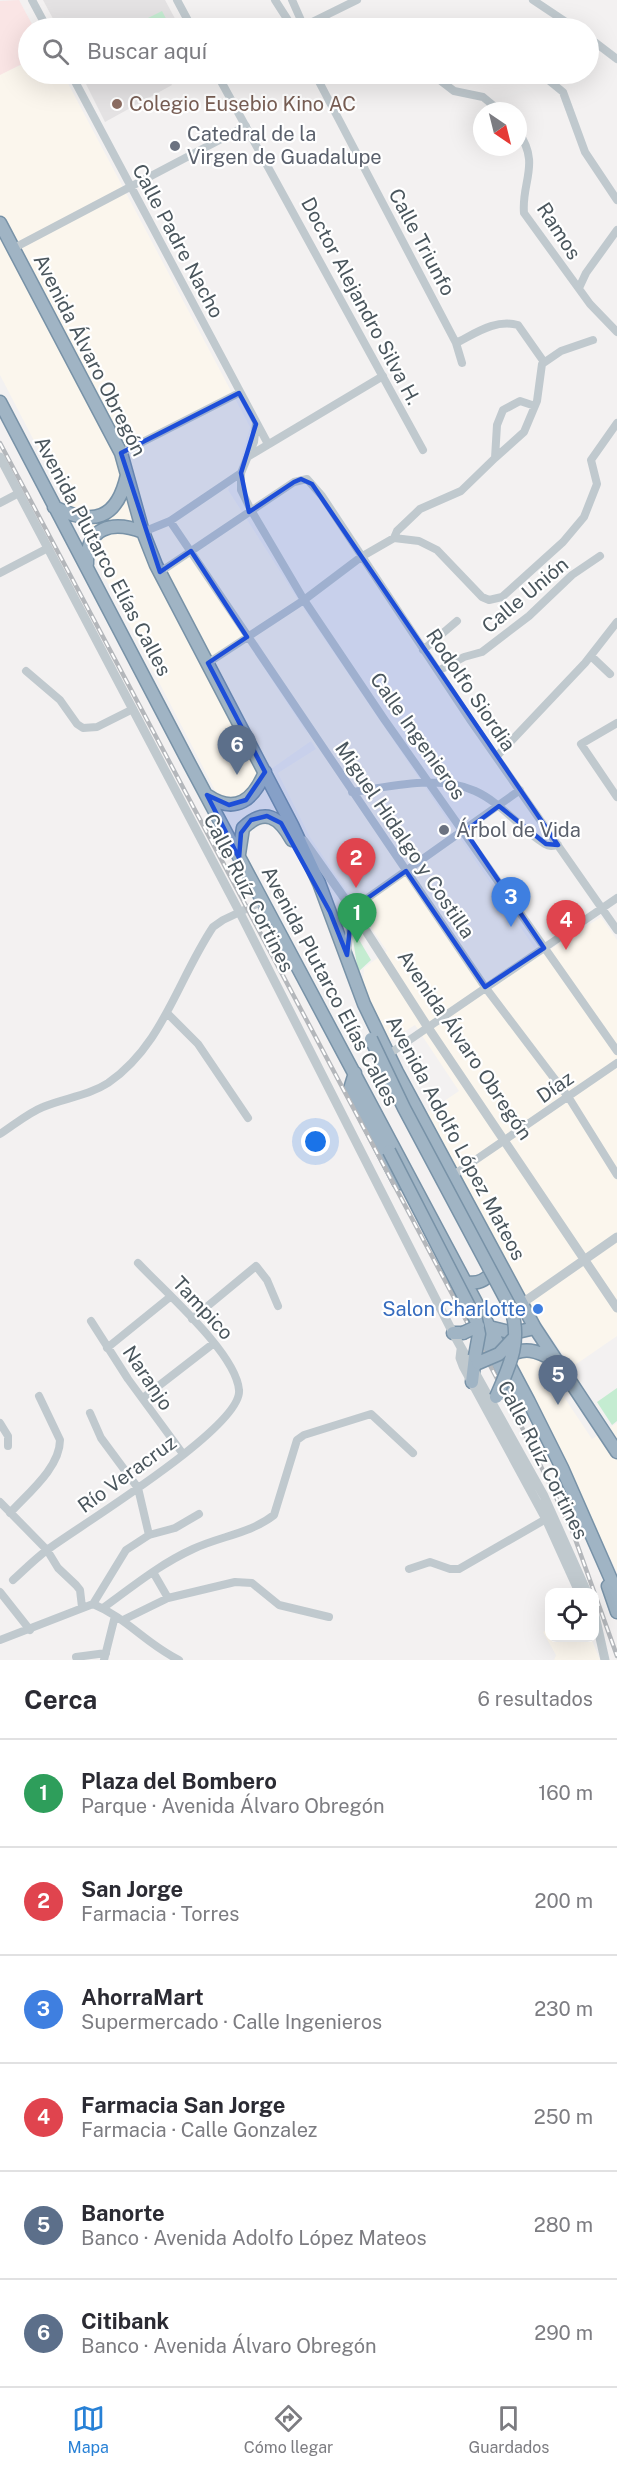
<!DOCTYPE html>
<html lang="es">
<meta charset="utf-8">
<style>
body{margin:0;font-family:"Public Sans",sans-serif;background:#f2f2f3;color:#2b2b33}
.controls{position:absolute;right:18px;bottom:18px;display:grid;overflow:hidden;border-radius:12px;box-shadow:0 6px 24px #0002}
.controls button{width:54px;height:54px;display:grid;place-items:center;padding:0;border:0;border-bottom:2px solid #e1e1e2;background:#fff;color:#2b2b33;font:30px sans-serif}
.compass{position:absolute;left:473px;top:102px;width:54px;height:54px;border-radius:50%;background:#fff;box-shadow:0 6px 24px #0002;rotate:145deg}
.you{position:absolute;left:316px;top:1142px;width:21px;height:21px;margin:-15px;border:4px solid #fff;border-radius:50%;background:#1a73e8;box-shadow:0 0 0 9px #1a73e833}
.badge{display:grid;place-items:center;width:39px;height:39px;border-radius:50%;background:#2881d6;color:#fff;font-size:20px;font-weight:700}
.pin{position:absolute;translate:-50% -50px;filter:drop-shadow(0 2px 3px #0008)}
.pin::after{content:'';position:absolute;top:32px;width:21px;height:18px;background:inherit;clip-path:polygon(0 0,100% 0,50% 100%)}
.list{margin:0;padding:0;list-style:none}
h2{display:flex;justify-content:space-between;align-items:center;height:78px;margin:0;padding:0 24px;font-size:26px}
h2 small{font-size:20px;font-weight:400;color:#7c7c81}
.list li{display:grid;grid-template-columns:39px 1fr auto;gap:18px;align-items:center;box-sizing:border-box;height:108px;padding:0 24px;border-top:2px solid #e1e1e2}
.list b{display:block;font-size:22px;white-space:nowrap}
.list p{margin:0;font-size:20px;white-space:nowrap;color:#7c7c81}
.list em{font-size:20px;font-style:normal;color:#7c7c81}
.icon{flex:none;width:33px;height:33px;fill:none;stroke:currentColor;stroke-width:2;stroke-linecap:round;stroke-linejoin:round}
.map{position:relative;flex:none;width:617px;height:1660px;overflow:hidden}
.search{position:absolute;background:#fff;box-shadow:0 6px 24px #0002;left:18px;right:18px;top:18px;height:66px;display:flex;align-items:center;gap:15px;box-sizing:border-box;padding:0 21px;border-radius:33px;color:#7c7c81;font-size:22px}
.sheet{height:726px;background:#fff}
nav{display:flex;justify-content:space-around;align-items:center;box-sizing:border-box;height:84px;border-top:2px solid #e1e1e2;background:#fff;font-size:16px;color:#7c7c81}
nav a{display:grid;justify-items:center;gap:3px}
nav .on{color:#2881d6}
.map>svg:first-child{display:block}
.commercial{fill:#fbf6ed;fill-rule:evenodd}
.education{fill:#e4e2e3}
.medical{fill:#fae5e5}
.green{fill:#c4ecd1}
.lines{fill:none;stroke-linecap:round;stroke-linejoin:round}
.trunk-casing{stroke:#7892a7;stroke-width:15}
.minor{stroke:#c0c9ce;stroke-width:8}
.tertiary{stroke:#c0c9ce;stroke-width:9}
.trunk{stroke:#a0b4c4;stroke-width:12}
.rail-casing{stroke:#b4b7bb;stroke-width:4.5}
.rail{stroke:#fff;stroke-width:2;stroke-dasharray:7;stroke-linecap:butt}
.trunk-bridge-casing{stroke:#7892a7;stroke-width:15;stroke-linecap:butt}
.trunk-bridge{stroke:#a0b4c4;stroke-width:12}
.marked{fill:#1d4ed8;fill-opacity:0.2;stroke:#1d4ed8;stroke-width:4.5;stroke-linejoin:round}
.education-dot{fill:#8d6e63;stroke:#fff;stroke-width:2}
.worship-dot{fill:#6b7280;stroke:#fff;stroke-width:2}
.shop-dot{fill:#3f7fe0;stroke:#fff;stroke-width:2}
.labels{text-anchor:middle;stroke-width:4.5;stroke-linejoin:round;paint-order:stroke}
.education-label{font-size:20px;fill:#785e54;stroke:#fff;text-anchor:start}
.worship-label{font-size:20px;fill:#5b616d;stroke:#fff;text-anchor:start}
.street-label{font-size:20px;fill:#4a565d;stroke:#fff}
.shop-label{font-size:20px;fill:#366cbe;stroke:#fff;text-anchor:end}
</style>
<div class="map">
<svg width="617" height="1660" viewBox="0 0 617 1660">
<rect width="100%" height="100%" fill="#f3f1f1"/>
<path class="commercial" d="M 28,62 L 28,74 L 63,74 L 250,427 L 238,469 L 228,490 L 306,612 L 540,956 L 601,917 L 617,940 L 617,1336 L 572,1367 L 531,1309 L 425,1114 L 459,1091 L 415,1025 L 388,1042 L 369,1003 L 363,981 L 364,968 L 387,951 L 310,837 L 278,773 L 316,749 L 311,741 L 258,778 L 253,794 L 236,801 L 219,798 L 0,375 L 0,74 ZM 258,642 L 307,732 L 307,733 L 250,647 Z
M 531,1353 L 540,1361 L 592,1439 L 617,1423 L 617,1572 L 517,1362 L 522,1355 Z
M 549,1629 L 550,1638 L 591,1638 L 600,1660 L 554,1660 L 556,1655 L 543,1632 Z"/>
<path class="education" d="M 43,0 L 165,0 L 180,28 L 58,28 Z
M 81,74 L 166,74 L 172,85 L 105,122 Z"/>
<path class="medical" d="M 19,0 L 34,28 L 28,28 L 28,61 L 0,75 L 0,1 Z"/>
<path class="green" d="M 162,11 L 171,28 L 128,28 Z
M 351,926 L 371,960 L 358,972 Z
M 617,1388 L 617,1421 L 612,1425 L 597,1402 Z"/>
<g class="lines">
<g class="trunk-casing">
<path id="trunk" d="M 0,223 L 121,453 L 143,532 L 156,565 L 292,825 L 319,883 L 364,1004 L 397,1072 L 535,1328 L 617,1452
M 0,402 L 189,763 L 528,1400 L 562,1468 L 617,1593
M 54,507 C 93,526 117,520 127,475
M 87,564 C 86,527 112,520 143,532
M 208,796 C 236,815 254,799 265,772
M 239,854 L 243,828 C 265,807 279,817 292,840
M 355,1073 L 350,1089 L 399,1183
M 466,1282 C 479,1285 490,1278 496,1266
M 476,1324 L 512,1388 L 523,1402
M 489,1327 L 513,1333 L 535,1328
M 453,1333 L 463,1333
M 506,1358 C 524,1345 537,1351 554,1360
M 472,1382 L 475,1356
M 608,1586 L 617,1612"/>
</g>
<path class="minor" d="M 32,0 L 47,28
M 177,0 L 192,28
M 275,0 L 293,28
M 292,0 L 304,27
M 533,0 L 575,28
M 300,28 L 357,0
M 588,37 L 617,59
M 71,74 L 268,444
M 217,74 L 423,450
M 315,74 L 456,343 L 462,363
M 432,74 L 454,91 L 483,97 L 500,111
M 541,74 L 563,92 L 585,152 L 617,200
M 518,132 C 541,163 521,183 524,213 L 590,304 L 617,332
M 14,248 L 246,126
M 579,288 L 586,273 L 617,230
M 456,343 C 476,333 495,319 518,325 L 544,362
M 256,424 L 254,442 L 241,473 L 241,490 L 251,510 L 304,600 L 384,719 L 617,1051
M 121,453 L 239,393
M 249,456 L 383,376
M 495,458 L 524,432 L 537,401 L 542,364 L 561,351 L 593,340
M 0,503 L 19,493
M 170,521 L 485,987 L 569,1098 L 617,1175
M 143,532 L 170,521 L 241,473
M 394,538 L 397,531 L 420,509 L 461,491 L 495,458 L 497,425 L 503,410 L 520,401 L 535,406
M 160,572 L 294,482 L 307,479 L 322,496 L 471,721 L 617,930
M 0,573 L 48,548
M 423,650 L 457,621
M 591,656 L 610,674
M 208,663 L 304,600 L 361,557 L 394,538 L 419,541 L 437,550 L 482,597 L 489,600 L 502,597 L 563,542 L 584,517 L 597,484 L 591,460 L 617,423
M 26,671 L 60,700 L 77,724 L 83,728 L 97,727 L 133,709
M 438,671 L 464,657 L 482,652 L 529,616 L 572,575 L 600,556
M 617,723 L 581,744 L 617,797
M 497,756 L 585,663 L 617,622
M 352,792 C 391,787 438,774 475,791 C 502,803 520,829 545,844 C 550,847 553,846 558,845
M 347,954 L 352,909 L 520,790
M 167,1013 L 198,1044 L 248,1118
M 389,1054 L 617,898
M 0,1134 C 14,1125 28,1113 43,1107 C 64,1098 88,1096 108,1083 C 163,1045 177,981 213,927 L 223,920 L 263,901
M 452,1176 L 617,1063
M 192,1319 L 256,1266 L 267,1280 L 278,1306
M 91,1321 L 128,1379 L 183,1454
M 107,1348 L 170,1297
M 143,1398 L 214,1343
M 90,1413 L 101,1438 L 138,1488 L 149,1535
M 0,1423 L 8,1436 L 8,1446
M 0,1502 L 47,1550 L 58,1568 L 76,1585 L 80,1590 L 82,1607
M 10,1513 C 27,1494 60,1468 60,1440 L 39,1396
M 409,1569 L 430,1562 L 450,1569 L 459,1569 L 546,1519
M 153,1572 L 168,1598
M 13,1580 C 24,1570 35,1559 47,1550 C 79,1526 243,1427 239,1390 C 236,1353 164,1291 138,1263
M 0,1592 L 30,1630
M 93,1604 L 126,1550 L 149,1535 L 175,1528 L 199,1514
M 103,1608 C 132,1587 160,1564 193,1549 C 220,1536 250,1534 274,1515 L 297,1440 L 304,1435 L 371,1414 L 413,1453
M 123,1620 L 168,1598 L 235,1582 L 252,1583 L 279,1605 L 329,1617
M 0,1640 L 93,1604 C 127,1618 146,1644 179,1660
M 76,1657 L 106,1653
M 104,1660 L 115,1616"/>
<path class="tertiary" d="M 0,457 L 239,911 L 453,1333 L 544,1496 L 587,1592
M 304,841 L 352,909 L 427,1026 L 617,1308
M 521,1304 L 617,1237
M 461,1350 L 460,1358 L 463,1366 L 546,1519 L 579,1592
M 594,1611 L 605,1660"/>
<use href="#trunk" class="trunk"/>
<g class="rail-casing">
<path id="rail" d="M 0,443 L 510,1403 L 572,1530 L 617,1656"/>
</g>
<use href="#rail" class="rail"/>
<g class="trunk-bridge-casing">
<path id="trunk-bridge" d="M 371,1039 L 404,1108 L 511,1309 C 522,1342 509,1367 496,1397
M 389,1151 L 476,1320 L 479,1334 L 475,1356
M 463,1333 L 478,1326
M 478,1363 L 499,1354 L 515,1337"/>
</g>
<use href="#trunk-bridge" class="trunk-bridge"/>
</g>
<path class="marked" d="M 239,393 L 256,424 L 241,473 L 249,512 L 294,482 L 301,479 L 312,484 L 558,845 L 546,844 L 499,806 L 465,831 L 544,948 L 485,987 L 406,871 L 352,909 L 347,955 L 330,912 L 281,823 L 267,816 L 251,820 L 241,833 L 239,858 L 207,795 L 229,805 L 246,800 L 265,772 L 208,663 L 247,637 L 191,551 L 160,572 L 121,453 Z"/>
<circle class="education-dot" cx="117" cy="104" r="6"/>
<g class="worship-dot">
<circle cx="175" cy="146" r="6"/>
<circle cx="444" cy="830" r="6"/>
</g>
<circle class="shop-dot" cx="538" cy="1309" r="6"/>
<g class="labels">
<g class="education-label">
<text x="129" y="111">Colegio Eusebio Kino AC</text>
</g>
<g class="worship-label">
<text x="187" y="141">Catedral de la<tspan x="187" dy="23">Virgen de Guadalupe</tspan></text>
<text x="456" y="837">Árbol de Vida</text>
</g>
<g class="street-label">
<text transform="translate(559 231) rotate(57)" y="7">Ramos</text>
<text transform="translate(178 241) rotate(62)" y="7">Calle Padre Nacho</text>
<text transform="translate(422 242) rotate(62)" y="7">Calle Triunfo</text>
<text transform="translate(361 301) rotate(62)" y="7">Doctor Alejandro Silva H.</text>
<text transform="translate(90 355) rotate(63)" y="7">Avenida Álvaro Obregón</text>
<text transform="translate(103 556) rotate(62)" y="7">Avenida Plutarco Elías Calles</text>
<text transform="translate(525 595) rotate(-40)" y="7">Calle Unión</text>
<text transform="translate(471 690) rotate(56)" y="7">Rodolfo Siordia</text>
<text transform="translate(418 736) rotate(55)" y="7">Calle Ingenieros</text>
<text transform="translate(405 840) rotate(56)" y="7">Miguel Hidalgo y Costilla</text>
<text transform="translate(249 893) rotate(63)" y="7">Calle Ruíz Cortines</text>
<text transform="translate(330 986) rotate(62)" y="7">Avenida Plutarco Elías Calles</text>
<text transform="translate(465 1045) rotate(56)" y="7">Avenida Álvaro Obregón</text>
<text transform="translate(555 1087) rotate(-35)" y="7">Díaz</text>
<text transform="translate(456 1138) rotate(62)" y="7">Avenida Adolfo López Mateos</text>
<text transform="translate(203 1308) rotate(47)" y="7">Tampico</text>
<text transform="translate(148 1378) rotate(56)" y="7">Naranjo</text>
<text transform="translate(543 1460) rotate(63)" y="7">Calle Ruíz Cortines</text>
<text transform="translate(127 1474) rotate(-36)" y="7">Río Veracruz</text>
</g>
<g class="shop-label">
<text x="526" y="1316">Salon Charlotte</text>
</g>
</g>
</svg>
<div class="controls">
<button><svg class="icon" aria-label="locate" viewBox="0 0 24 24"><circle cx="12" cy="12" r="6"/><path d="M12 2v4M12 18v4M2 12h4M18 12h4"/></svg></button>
</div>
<svg class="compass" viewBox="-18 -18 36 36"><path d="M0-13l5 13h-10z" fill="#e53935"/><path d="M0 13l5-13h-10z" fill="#7c7c81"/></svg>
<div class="you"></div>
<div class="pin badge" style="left:357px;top:943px;background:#2e9e5b">1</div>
<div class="pin badge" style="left:356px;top:888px;background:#e0444e">2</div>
<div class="pin badge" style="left:511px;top:927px;background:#3f7fe0">3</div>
<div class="pin badge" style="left:566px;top:950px;background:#e0444e">4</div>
<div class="pin badge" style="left:558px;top:1405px;background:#5c6f8a">5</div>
<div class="pin badge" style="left:237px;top:775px;background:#5c6f8a">6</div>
<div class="search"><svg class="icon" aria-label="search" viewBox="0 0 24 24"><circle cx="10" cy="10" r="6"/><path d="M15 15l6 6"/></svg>Buscar aquí</div>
</div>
<section class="sheet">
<h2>Cerca<small>6 resultados</small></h2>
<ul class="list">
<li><span class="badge" style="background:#2e9e5b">1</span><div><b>Plaza del Bombero</b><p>Parque · Avenida Álvaro Obregón</p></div><em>160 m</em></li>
<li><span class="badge" style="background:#e0444e">2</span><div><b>San Jorge</b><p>Farmacia · Torres</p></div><em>200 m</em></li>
<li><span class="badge" style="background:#3f7fe0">3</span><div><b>AhorraMart</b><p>Supermercado · Calle Ingenieros</p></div><em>230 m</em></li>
<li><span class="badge" style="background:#e0444e">4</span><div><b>Farmacia San Jorge</b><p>Farmacia · Calle Gonzalez</p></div><em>250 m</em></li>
<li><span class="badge" style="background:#5c6f8a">5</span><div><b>Banorte</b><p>Banco · Avenida Adolfo López Mateos</p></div><em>280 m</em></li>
<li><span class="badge" style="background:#5c6f8a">6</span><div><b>Citibank</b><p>Banco · Avenida Álvaro Obregón</p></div><em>290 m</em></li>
</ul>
</section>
<nav>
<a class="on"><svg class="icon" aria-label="map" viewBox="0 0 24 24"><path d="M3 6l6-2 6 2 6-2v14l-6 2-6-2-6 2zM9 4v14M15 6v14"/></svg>Mapa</a>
<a><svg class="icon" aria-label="directions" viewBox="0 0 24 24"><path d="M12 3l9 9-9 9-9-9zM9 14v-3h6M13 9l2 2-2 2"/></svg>Cómo llegar</a>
<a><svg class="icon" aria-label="saved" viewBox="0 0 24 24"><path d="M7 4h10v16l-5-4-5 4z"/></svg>Guardados</a>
</nav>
